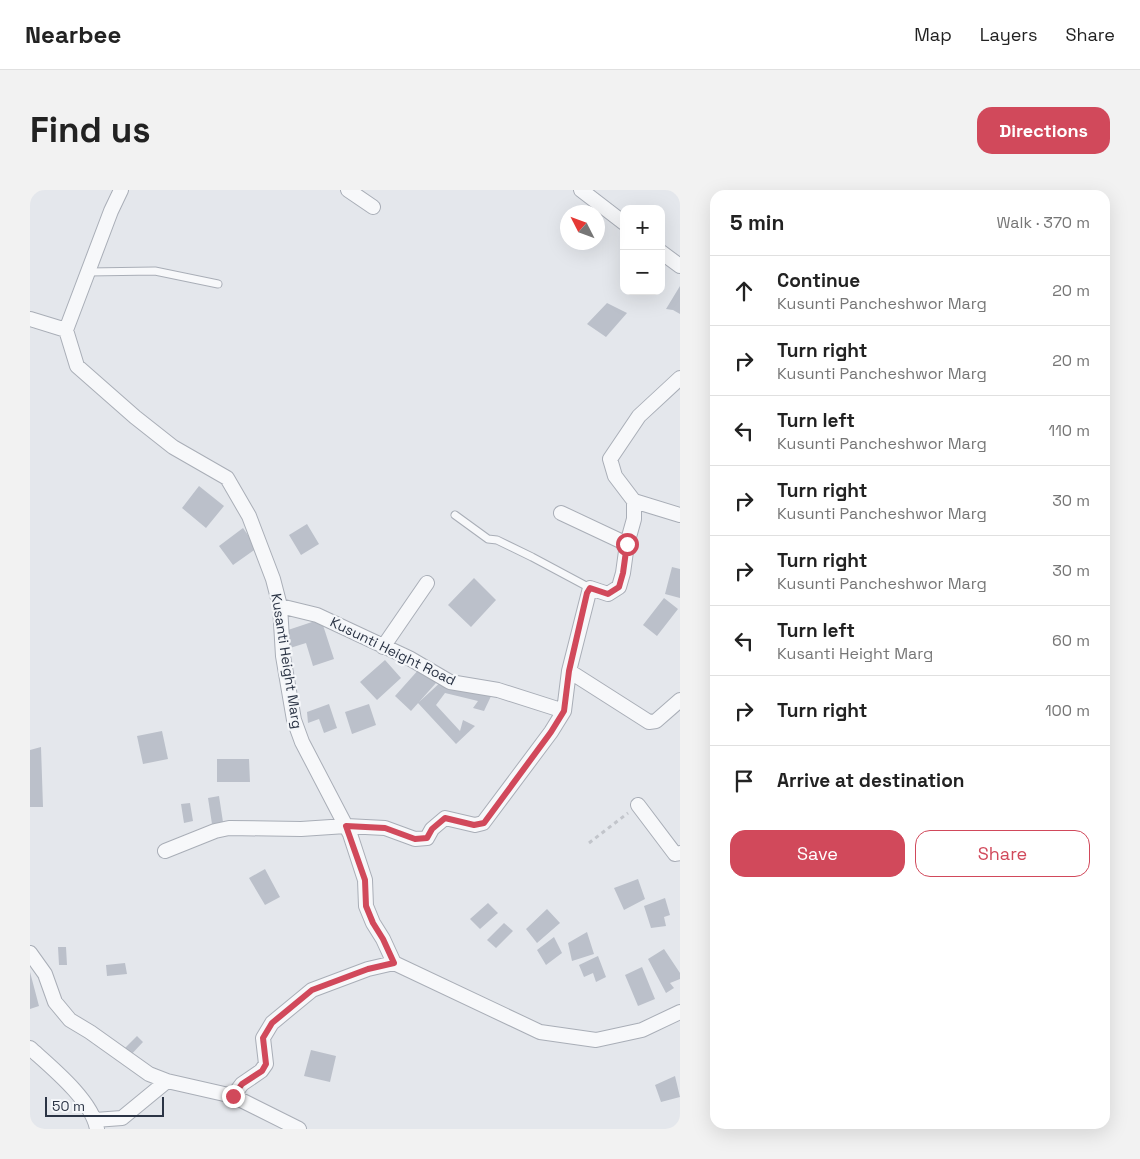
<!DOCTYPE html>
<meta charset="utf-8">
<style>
body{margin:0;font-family:"Space Grotesk",sans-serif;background:#f2f2f2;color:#222}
.controls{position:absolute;right:15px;top:15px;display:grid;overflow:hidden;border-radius:10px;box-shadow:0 5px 20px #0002}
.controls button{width:45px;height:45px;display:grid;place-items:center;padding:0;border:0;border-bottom:1px solid #e0e0e0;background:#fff;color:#222;font:25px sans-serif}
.compass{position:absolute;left:530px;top:15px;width:45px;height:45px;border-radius:50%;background:#fff;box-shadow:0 5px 20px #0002;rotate:312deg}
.scale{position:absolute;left:15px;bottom:12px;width:119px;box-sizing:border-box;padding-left:5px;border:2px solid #2b3445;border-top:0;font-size:14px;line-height:18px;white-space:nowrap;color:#2b3445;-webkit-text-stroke:4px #f4f6f9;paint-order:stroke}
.stop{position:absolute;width:15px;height:15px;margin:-11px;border:4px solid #d1495b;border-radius:50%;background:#fff}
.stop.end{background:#d1495b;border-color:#fff;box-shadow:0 1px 5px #0008}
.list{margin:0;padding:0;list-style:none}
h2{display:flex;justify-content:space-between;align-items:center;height:65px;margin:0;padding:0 20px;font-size:21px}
h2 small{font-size:16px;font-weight:400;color:#767676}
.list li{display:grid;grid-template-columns:32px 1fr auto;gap:15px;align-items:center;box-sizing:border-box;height:70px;padding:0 20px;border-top:1px solid #e0e0e0}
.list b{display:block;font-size:19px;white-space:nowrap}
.list p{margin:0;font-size:16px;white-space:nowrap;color:#767676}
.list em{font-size:16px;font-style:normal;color:#767676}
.actions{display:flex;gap:10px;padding:15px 20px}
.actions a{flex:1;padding:11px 0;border:1px solid #d1495b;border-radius:15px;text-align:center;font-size:18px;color:#d1495b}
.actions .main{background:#d1495b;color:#fff}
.icon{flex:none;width:28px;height:28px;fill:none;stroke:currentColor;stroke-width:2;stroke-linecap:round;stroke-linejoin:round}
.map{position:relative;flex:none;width:650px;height:939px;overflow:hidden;border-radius:15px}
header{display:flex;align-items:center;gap:30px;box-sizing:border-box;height:70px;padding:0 25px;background:#fff;border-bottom:1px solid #e0e0e0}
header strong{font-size:24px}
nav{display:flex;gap:28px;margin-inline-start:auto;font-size:18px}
.intro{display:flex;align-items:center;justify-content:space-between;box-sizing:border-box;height:120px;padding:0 30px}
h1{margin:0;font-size:35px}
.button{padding:12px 22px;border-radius:15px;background:#d1495b;color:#fff;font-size:18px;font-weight:700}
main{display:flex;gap:30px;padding:0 30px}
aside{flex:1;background:#fff;border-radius:15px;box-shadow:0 5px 20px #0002}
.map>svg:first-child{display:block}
.building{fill:#bbc0ca}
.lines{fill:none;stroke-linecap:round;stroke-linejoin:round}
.lane-casing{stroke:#a9aeb7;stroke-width:9}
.street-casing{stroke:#a9aeb7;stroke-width:16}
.path{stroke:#c2c5cb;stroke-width:3;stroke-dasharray:4 4;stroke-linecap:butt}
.lane{stroke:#f7f8fa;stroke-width:7}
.street{stroke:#f7f8fa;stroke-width:14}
.route{stroke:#d1495b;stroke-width:6}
.labels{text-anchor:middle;stroke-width:4.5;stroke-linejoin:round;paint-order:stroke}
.street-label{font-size:14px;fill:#2b3445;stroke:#f4f6f9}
</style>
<header>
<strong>Nearbee</strong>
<nav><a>Map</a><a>Layers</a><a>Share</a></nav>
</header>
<div class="intro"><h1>Find us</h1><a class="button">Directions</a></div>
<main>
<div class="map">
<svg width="650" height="939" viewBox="0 0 650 939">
<rect width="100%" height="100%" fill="#e4e7ec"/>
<path class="building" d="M 650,96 L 650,124 L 643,120 L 636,119 Z
M 577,113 L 597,123 L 576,147 L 557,134 Z
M 169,296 L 194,316 L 176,338 L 152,318 Z
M 277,334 L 289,354 L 271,365 L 259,345 Z
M 213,338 L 227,358 L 203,375 L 189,356 Z
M 642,377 L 650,379 L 650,408 L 635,404 Z
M 444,388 L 466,410 L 441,437 L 418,415 Z
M 634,408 L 648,419 L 627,446 L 613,435 Z
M 291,429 L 304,469 L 283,476 L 276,453 L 260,458 L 255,441 Z
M 355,470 L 371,488 L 347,510 L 330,492 Z
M 390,478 L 406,493 L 381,521 L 365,506 Z
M 413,490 L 463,502 L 454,521 L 443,518 L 448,511 L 415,503 L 406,515 L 430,541 L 433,530 L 445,536 L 426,554 L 388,513 Z
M 299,514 L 307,538 L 294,543 L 289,529 L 278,533 L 277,522 Z
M 339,514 L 346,535 L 322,544 L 315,522 Z
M 132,541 L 138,569 L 113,574 L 107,546 Z
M 11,557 L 13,617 L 0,617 L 0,560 Z
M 187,569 L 219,569 L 220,592 L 187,592 Z
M 189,606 L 193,632 L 182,634 L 178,608 Z
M 160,613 L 163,631 L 154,633 L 151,614 Z
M 235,679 L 250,707 L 235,715 L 219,688 Z
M 608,689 L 615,709 L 594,720 L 584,698 Z
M 635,708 L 640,725 L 634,727 L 636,736 L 621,738 L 614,716 Z
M 458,713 L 468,723 L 450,739 L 440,729 Z
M 517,719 L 530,733 L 507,753 L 496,739 Z
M 474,733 L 483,741 L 466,758 L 457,750 Z
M 557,742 L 564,764 L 542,771 L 538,753 Z
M 524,747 L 532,763 L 516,775 L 507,760 Z
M 28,757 L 36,757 L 37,775 L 29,775 Z
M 634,759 L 650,783 L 650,789 L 640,793 L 644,798 L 636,803 L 618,769 Z
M 568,766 L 576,787 L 566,792 L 563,783 L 554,787 L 549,775 Z
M 95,773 L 97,784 L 77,786 L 76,775 Z
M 612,777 L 625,809 L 608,816 L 595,785 Z
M 0,782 L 9,816 L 0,819 Z
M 107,846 L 113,852 L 98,868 L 91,862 Z
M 281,860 L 306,866 L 300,892 L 274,886 Z
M 645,886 L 650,907 L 631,912 L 625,895 Z"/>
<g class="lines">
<g class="lane-casing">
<path id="lane" d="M 58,82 L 125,81 L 188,94
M 425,325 L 458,349 L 467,350 L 502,367 L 560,398"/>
</g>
<g class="street-casing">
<path id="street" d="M 91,0 L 81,21 L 36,140 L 47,176 L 105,227 L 143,257 L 197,288 L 219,326 L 243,389 L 250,416 L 253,466 L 264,530 L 272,552 L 320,644 L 335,690 L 336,716 L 343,733 L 353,749 L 364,773 L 510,842 L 566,850 L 612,840 L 650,822
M 318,0 L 343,17
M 551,0 L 594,33
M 631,62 L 650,76
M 0,129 L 36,140
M 604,311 L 650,325
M 531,323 L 597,354
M 250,416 L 287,425 L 379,468 L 420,492 L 468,500 L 534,521
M 353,457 L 397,393
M 539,481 L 619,532 L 626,531 L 650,510
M 608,615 L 645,664 L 650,663
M 135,661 L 185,641 L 199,638 L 271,639 L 316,636 L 355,638 L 385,649 L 397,648 L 402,639 L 415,628 L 445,635 L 453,633 L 521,542 L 534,521 L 539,481 L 560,398 L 578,404 L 589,397 L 593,383 L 597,354 L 604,329 L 604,311 L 585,286 L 580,269 L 609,226 L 650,188
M 0,763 L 15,784 L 25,812 L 40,830 L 60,842 L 119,884 L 137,891
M 0,858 C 21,877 62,910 67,939
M 203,906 L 212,894 L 231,881 L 236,874 L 233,848 L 242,833 L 282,800 L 338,779 L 364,773
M 65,930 L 92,928 L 137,891 L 203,906 L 269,939"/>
</g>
<path class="path" d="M 559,653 L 598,623"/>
<use href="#lane" class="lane"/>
<use href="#street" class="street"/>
</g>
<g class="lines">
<path class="route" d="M 203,906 L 212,894 L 232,881 L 236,874 L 233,848 L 242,833 L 282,800 L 338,779 L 364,773 L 353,749 L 343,733 L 336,716 L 335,690 L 316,636 L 355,638 L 385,649 L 397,648 L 402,639 L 415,628 L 444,635 L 454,633 L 521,542 L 534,521 L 539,481 L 557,403 L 560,398 L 578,404 L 589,397 L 593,383 L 597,354"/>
</g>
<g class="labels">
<g class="street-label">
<text transform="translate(363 461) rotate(26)" y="5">Kusunti Height Road</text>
<text transform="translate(257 471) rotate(81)" y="5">Kusanti Height Marg</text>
</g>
</g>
</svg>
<div class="controls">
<button>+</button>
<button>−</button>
</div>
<svg class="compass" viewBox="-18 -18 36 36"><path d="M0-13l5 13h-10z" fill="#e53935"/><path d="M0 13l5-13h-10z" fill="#767676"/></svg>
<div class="scale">50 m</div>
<div class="stop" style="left:597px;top:354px"></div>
<div class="stop end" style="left:203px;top:906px"></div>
</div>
<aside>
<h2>5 min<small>Walk · 370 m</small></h2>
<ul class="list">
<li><svg class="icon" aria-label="ahead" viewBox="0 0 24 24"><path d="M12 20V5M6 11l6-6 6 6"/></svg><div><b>Continue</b><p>Kusunti Pancheshwor Marg</p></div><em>20 m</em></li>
<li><svg class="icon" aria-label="right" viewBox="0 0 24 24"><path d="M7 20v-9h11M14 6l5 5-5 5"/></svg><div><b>Turn right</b><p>Kusunti Pancheshwor Marg</p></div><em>20 m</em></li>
<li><svg class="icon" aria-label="left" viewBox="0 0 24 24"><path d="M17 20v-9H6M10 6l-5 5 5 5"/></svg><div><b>Turn left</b><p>Kusunti Pancheshwor Marg</p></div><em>110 m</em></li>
<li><svg class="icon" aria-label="right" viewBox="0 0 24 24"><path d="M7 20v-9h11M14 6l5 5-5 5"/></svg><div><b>Turn right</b><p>Kusunti Pancheshwor Marg</p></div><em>30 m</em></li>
<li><svg class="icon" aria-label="right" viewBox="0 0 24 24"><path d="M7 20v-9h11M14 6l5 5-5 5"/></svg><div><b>Turn right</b><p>Kusunti Pancheshwor Marg</p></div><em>30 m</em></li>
<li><svg class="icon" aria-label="left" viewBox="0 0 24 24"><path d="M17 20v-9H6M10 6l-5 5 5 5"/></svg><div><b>Turn left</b><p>Kusanti Height Marg</p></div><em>60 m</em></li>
<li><svg class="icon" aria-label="right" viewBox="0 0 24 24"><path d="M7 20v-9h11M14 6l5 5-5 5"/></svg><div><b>Turn right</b></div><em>100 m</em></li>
<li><svg class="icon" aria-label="arrive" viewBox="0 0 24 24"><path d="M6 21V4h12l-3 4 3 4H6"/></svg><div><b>Arrive at destination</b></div></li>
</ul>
<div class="actions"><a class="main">Save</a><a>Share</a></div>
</aside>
</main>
